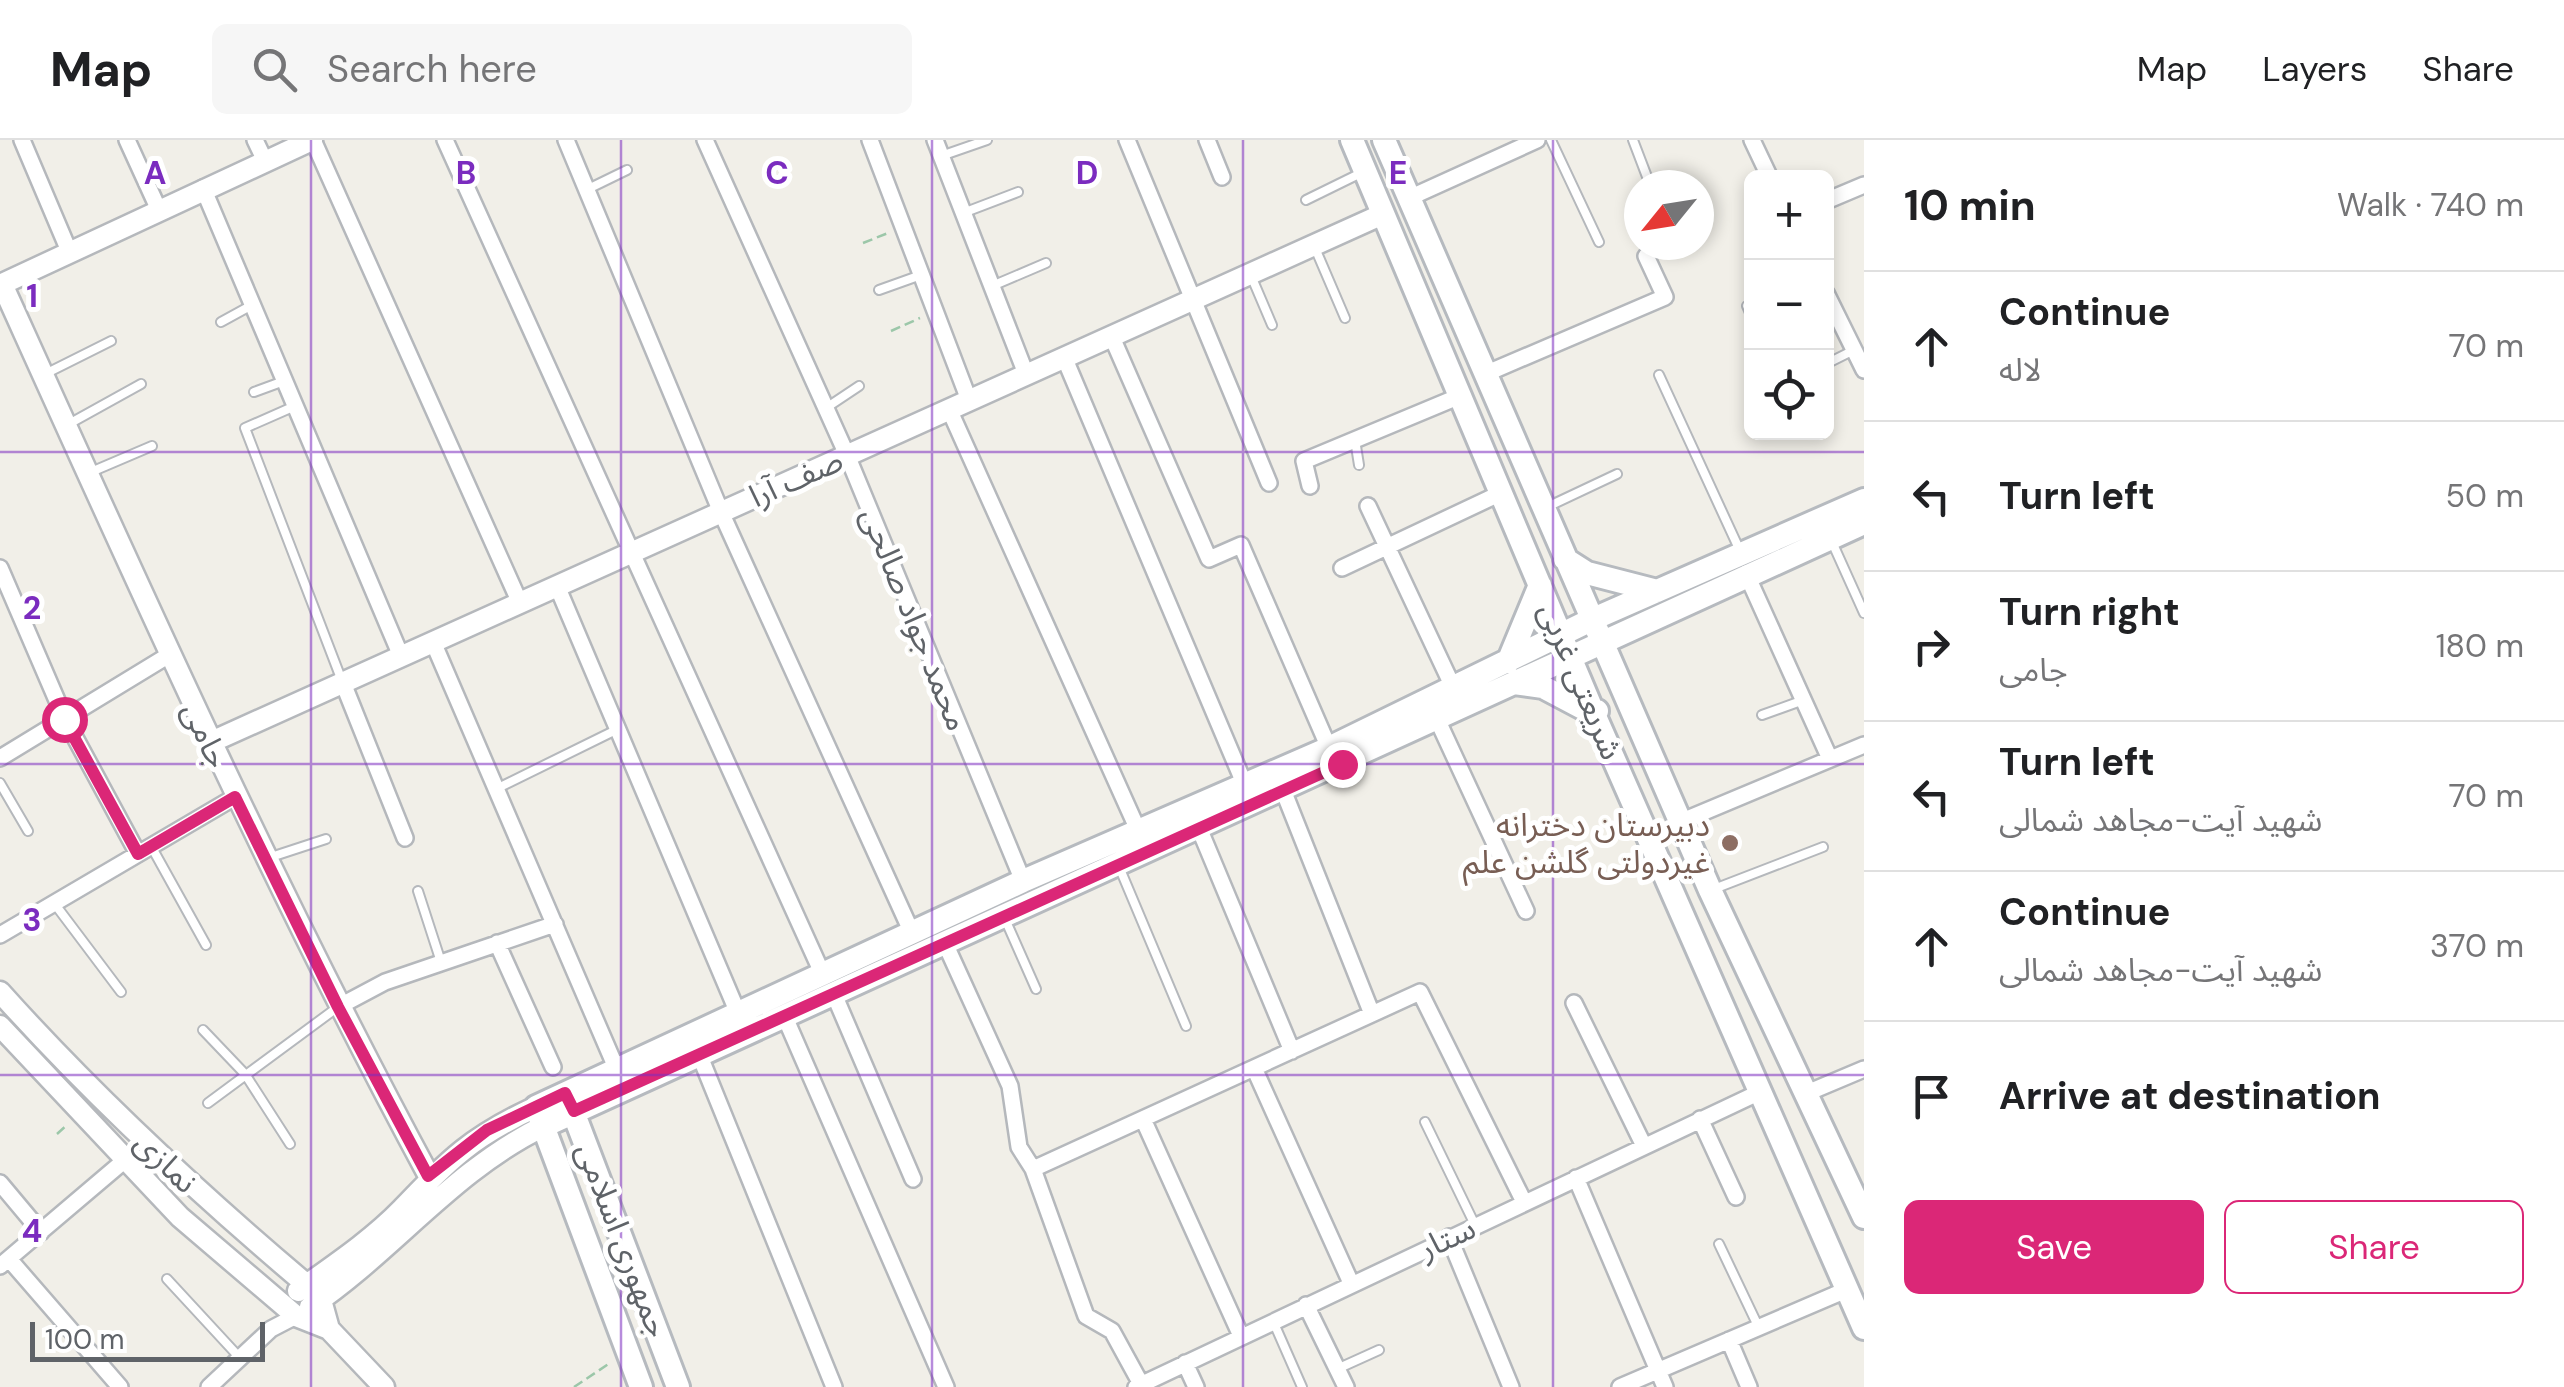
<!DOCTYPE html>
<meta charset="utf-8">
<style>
body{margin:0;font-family:"DM Sans","Noto Sans Arabic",sans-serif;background:#f6f6f6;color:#202124}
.controls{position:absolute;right:30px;top:30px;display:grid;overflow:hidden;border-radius:15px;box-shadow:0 5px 15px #0003}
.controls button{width:90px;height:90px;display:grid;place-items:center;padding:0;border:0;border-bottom:2px solid #e0e0e0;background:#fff;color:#202124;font:50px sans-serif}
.compass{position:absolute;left:1624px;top:30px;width:90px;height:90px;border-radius:50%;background:#fff;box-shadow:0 5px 15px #0003;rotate:240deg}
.scale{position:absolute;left:30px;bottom:25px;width:235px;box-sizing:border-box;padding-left:10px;border:5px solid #5f6368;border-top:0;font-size:28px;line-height:35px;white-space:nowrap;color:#5f6368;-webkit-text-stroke:8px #fff;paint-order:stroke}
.stop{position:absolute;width:30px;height:30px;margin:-22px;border:8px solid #db2777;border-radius:50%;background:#fff}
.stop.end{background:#db2777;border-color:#fff;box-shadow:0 2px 10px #0008}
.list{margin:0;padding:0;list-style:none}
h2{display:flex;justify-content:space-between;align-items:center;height:130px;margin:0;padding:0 40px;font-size:42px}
h2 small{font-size:32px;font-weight:400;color:#757577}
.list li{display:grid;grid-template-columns:65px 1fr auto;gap:30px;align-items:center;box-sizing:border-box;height:150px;padding:0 40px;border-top:2px solid #e0e0e0}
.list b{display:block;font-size:38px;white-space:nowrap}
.list p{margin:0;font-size:32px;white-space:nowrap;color:#757577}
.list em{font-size:32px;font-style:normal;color:#757577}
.actions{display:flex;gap:20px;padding:30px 40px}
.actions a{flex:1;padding:22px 0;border:2px solid #db2777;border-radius:15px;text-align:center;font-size:35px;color:#db2777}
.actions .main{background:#db2777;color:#fff}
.icon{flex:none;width:55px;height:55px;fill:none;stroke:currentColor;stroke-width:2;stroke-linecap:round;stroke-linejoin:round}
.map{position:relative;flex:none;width:1864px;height:1247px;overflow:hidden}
header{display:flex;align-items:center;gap:60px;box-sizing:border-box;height:140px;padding:0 50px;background:#fff;border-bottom:2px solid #e0e0e0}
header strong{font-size:48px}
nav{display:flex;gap:55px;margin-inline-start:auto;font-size:35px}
.search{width:700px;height:90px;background:#f6f6f6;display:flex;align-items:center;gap:25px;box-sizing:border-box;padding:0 35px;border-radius:15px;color:#757577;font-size:38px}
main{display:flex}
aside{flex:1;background:#fff}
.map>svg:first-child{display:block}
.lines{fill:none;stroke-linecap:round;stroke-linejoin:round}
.service-casing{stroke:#b5b8bc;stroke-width:12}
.minor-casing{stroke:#b5b8bc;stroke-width:20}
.tertiary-casing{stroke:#b5b8bc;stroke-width:25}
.secondary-casing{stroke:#b6babf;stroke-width:28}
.path{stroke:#9cc7a9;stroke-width:2.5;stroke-dasharray:10 5;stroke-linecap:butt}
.service{stroke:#fff;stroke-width:8}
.minor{stroke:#fff;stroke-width:15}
.tertiary{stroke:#fff;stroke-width:20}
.secondary{stroke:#fff;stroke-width:22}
.route{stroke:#db2777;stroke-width:12}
.grid{fill:none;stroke:#7b2cbf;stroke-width:2.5;stroke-opacity:0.55}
.education-dot{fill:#8d6e63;stroke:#fff;stroke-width:4}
.labels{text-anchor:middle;stroke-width:10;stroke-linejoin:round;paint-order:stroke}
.street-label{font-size:32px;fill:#5f6368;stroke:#fff}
.education-label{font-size:32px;fill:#785e54;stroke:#fff;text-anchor:end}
.grid-label{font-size:32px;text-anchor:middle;font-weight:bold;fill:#7b2cbf;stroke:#fff;stroke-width:10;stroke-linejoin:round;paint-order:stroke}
</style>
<header>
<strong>Map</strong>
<div class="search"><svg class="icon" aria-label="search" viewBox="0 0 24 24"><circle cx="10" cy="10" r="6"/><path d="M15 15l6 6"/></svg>Search here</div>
<nav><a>Map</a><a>Layers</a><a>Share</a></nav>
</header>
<main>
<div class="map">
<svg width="1864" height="1247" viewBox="0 0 1864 1247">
<rect width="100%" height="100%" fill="#f1efe8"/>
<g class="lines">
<g class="service-casing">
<path id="service" d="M 1551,0 L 1599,102
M 1633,0 L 1649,42
M 941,16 L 987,0
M 586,50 L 627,30
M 1306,60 L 1361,33
M 963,73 L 1018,52
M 1315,108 L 1345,178
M 1252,138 L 1272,185
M 992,146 L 1046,123
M 879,150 L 921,135
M 1747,166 L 1751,175
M 221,182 L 252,165
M 1826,224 L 1854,210
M 43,235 L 111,201
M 1659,235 L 1741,413
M 254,252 L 284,241
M 295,266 L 245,288 L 342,541
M 826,268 L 859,246
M 67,285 L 141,244
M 1355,300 L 1359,325
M 91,332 L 152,306
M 1547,367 L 1617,334
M 1832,402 L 1864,473
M 1762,575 L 1801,561
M 0,643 L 28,691
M 496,649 L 618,589
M 151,706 L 206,805
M 268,718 L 326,699
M 1120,729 L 1186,886
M 1714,749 L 1823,707
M 418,751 L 441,822
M 54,763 L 121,852
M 1005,779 L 1036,849
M 203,890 L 245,934 L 290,1004
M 208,963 L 338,867
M 1425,982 L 1475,1085
M 1719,1104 L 1759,1188
M 167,1139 L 240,1218
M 1273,1181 L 1302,1247
M 1337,1229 L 1379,1210"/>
</g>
<g class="minor-casing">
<path id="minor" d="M 22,0 L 69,111
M 127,0 L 158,68
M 255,0 L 265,21
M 313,0 L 520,463
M 445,0 L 823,835
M 566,0 L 721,372 L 912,793
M 705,0 L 847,315 L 1023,741
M 870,0 L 969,260
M 935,0 L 1026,234
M 1127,0 L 1269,343
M 1207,0 L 1222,37
M 1752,0 L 1770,38
M 203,48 L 401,516
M 1409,58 L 1537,0
M 1826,61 L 1864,45
M 1826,153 L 1864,230
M 1111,195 L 1209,419 L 1241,405 L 1329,608
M 1064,217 L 1244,643
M 1485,234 L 1665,157 L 1646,116
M 949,269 L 1138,690
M 1310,346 L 1304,321 L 1460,256
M 1368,366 L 1453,547
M 0,428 L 65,579 L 138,714
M 1342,428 L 1501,353
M 1746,433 L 1830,619
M 557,446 L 738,873
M 433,502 L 617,930
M 343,543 L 405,698
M 1437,579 L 1526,771
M 0,618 L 169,515
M 1283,650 L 1372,874
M 1680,682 L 1864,605
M 1199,688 L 1292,911
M 0,795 L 235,657
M 944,801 L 1010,946 L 1019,1007 L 1033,1029 L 1086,1176 L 1112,1191 L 1141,1244
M 497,803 L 553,927
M 833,852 L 913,1039
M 1574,863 L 1644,1006
M 338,867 L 385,842 L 555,784
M 784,875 L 946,1247
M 699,914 L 834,1247
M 1254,928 L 1351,1143
M 1807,953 L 1864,929
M 1143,979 L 1241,1196
M 1700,979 L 1736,1057
M 1033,1029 L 1420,852 L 1524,1062
M 1576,1038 L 1665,1247
M 0,1043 L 41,1092
M 1449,1097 L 1511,1247
M 9,1119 L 120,1247
M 0,1126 L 125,1020
M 1306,1165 L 1346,1247
M 1729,1200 L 1749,1247
M 1185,1223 L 1196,1247
M 209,1247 L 271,1189 L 296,1176
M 1136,1247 L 1760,952
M 1620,1247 L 1846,1150"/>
</g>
<g class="tertiary-casing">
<path id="tertiary" d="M 2,144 C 138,445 272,745 429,1036
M 0,145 L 312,0
M 209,603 L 1383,74
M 0,852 C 95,958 198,1053 307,1145 L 321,1160 L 329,1189
M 0,886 L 180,1077 L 296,1176 L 329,1189 L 384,1247
M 298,1151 C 333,1126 372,1100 402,1069 C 450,1019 471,997 536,967
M 310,1167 C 393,1111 453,1030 544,986"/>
</g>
<g class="secondary-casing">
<path id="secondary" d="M 1352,0 L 1594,574 L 1864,1188
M 1384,0 L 1710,750 L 1864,1077
M 1565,419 L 1587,433 L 1657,451
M 1508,522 L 1540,445
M 1514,543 L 1543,547 L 1594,574 L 1597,571
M 569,961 L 678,1247
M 544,986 L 1864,383
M 641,1247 L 536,967 L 1023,741 L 1329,608 L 1591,480 L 1864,360"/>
</g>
<path class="path" d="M 863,103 L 888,93
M 891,191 L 920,178
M 57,994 L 68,984
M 574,1247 L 610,1223"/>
<use href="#service" class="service"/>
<use href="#minor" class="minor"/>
<use href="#tertiary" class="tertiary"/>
<use href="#secondary" class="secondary"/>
</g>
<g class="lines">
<path class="route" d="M 64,579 L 138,714 L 235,657 L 338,867 L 428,1036 L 487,990 L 565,953 L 574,971 L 1342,624"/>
</g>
<path class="grid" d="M 311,0 L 311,1247M 621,0 L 621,1247M 932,0 L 932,1247M 1243,0 L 1243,1247M 1553,0 L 1553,1247M 0,312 L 1864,312M 0,624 L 1864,624M 0,935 L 1864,935"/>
<circle class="education-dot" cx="1730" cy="703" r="10"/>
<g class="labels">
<g class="street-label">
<text transform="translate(796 338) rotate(-24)" y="11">صف آرا</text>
<text transform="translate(915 479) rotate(68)" y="11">محمد جواد صالحی</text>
<text transform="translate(1581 541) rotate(67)" y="11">شریعتی غربی</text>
<text transform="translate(206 595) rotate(65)" y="11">جامی</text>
<text transform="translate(166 1022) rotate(44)" y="11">نمازی</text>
<text transform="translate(1447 1098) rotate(-25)" y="11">ستار</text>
<text transform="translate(623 1100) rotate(69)" y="11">جمهوری اسلامی</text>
</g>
<g class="education-label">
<text x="1710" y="696">دبیرستان دخترانه<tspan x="1710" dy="37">غیردولتی گلشن علم</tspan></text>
</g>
</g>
<g class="grid-label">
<text x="155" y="44">A</text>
<text x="466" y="44">B</text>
<text x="777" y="44">C</text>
<text x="1087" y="44">D</text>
<text x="1398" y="44">E</text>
<text x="32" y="167">1</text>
<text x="32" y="479">2</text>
<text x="32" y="791">3</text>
<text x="32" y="1102">4</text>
</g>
</svg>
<div class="controls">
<button>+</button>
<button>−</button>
<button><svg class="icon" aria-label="locate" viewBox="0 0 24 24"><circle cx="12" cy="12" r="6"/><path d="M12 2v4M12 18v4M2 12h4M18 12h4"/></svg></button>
</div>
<svg class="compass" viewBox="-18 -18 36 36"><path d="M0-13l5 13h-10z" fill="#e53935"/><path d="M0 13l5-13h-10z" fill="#757577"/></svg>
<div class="scale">100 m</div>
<div class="stop" style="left:64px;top:579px"></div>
<div class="stop end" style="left:1342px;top:624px"></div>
</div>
<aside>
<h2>10 min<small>Walk · 740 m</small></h2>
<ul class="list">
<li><svg class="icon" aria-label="ahead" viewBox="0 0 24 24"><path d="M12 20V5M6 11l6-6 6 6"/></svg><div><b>Continue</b><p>لاله</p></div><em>70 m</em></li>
<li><svg class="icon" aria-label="left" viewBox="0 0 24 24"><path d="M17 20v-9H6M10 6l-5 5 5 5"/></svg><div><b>Turn left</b></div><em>50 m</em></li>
<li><svg class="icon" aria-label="right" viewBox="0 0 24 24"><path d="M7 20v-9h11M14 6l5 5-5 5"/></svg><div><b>Turn right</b><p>جامی</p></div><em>180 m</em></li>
<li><svg class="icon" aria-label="left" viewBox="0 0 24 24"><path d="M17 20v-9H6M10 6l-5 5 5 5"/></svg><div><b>Turn left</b><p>شهید آیت-مجاهد شمالی</p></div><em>70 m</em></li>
<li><svg class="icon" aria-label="ahead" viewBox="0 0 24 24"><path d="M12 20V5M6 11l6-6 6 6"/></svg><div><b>Continue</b><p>شهید آیت-مجاهد شمالی</p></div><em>370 m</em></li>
<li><svg class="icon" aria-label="arrive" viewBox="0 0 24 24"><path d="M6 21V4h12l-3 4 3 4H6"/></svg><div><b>Arrive at destination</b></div></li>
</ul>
<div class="actions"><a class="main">Save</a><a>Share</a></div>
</aside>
</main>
